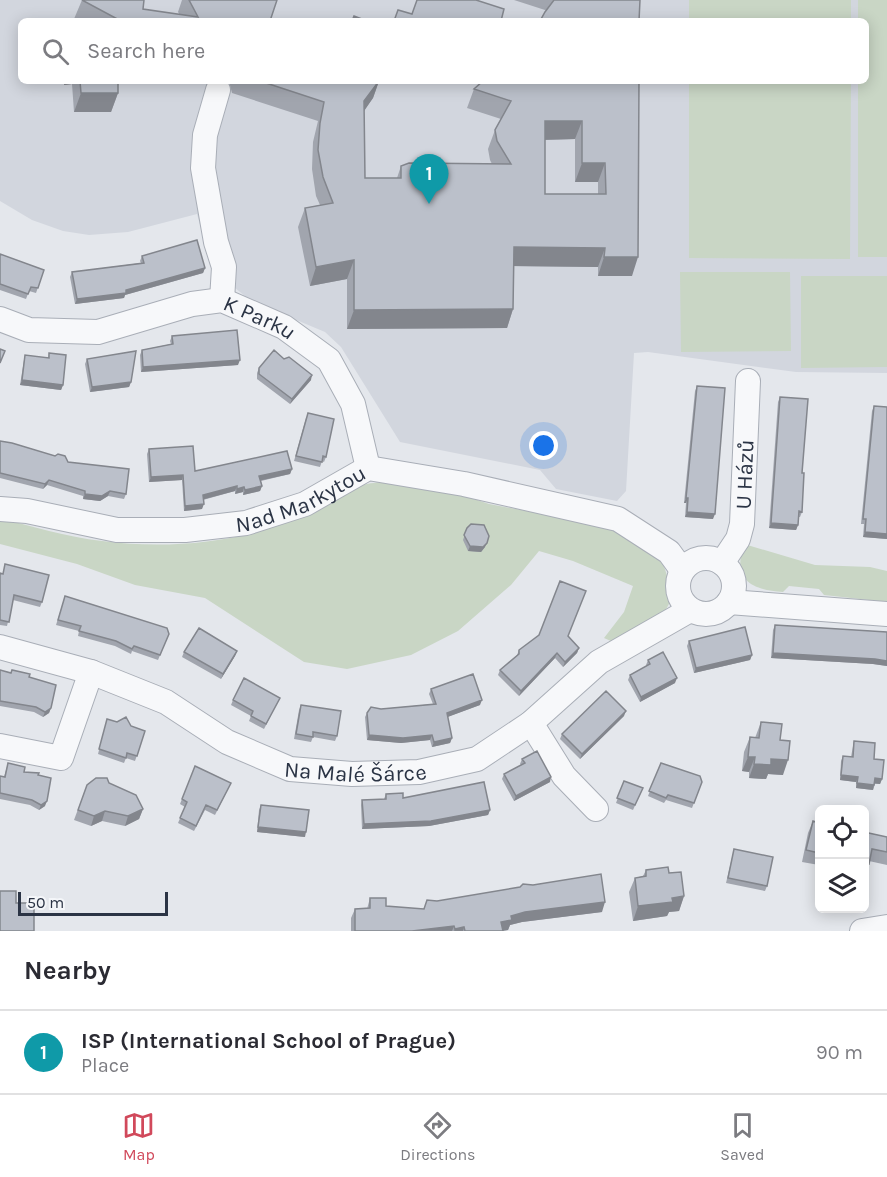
<!DOCTYPE html>
<meta charset="utf-8">
<style>
body{margin:0;font-family:Karla,sans-serif;background:#f2f2f3;color:#2b2b33}
.controls{position:absolute;right:18px;bottom:18px;display:grid;overflow:hidden;border-radius:9px;box-shadow:0 3px 15px #0003}
.controls button{width:54px;height:54px;display:grid;place-items:center;padding:0;border:0;border-bottom:2px solid #e1e1e2;background:#fff;color:#2b2b33;font:30px sans-serif}
.scale{position:absolute;left:18px;bottom:15px;width:150px;box-sizing:border-box;padding-left:6px;border:3px solid #2b3445;border-top:0;font-size:16px;line-height:21px;white-space:nowrap;color:#2b3445;-webkit-text-stroke:4px #f4f6f9;paint-order:stroke}
.you{position:absolute;left:544px;top:446px;width:21px;height:21px;margin:-15px;border:4px solid #fff;border-radius:50%;background:#1a73e8;box-shadow:0 0 0 9px #1a73e833}
.badge{display:grid;place-items:center;width:39px;height:39px;border-radius:50%;background:#d1495b;color:#fff;font-size:20px;font-weight:700}
.pin{position:absolute;translate:-50% -50px;filter:drop-shadow(0 2px 3px #0008)}
.pin::after{content:'';position:absolute;top:32px;width:21px;height:18px;background:inherit;clip-path:polygon(0 0,100% 0,50% 100%)}
.list{margin:0;padding:0;list-style:none}
h2{display:flex;justify-content:space-between;align-items:center;height:78px;margin:0;padding:0 24px;font-size:26px}
h2 small{font-size:20px;font-weight:400;color:#7c7c81}
.list li{display:grid;grid-template-columns:39px 1fr auto;gap:18px;align-items:center;box-sizing:border-box;height:84px;padding:0 24px;border-top:2px solid #e1e1e2}
.list b{display:block;font-size:22px;white-space:nowrap}
.list p{margin:0;font-size:20px;white-space:nowrap;color:#7c7c81}
.list em{font-size:20px;font-style:normal;color:#7c7c81}
.icon{flex:none;width:33px;height:33px;fill:none;stroke:currentColor;stroke-width:2;stroke-linecap:round;stroke-linejoin:round}
.map{position:relative;flex:none;width:887px;height:931px;overflow:hidden}
.search{position:absolute;background:#fff;box-shadow:0 3px 15px #0003;left:18px;right:18px;top:18px;height:66px;display:flex;align-items:center;gap:15px;box-sizing:border-box;padding:0 21px;border-radius:9px;color:#7c7c81;font-size:22px}
.sheet{height:162px;background:#fff}
nav{display:flex;justify-content:space-around;align-items:center;box-sizing:border-box;height:84px;border-top:2px solid #e1e1e2;background:#fff;font-size:16px;color:#7c7c81}
nav a{display:grid;justify-items:center;gap:3px}
nav .on{color:#d1495b}
.map>svg:first-child{display:block}
.built{fill:#d2d6de;fill-rule:evenodd}
.green{fill:#c9d6c5}
.lines{fill:none;stroke-linecap:round;stroke-linejoin:round}
.minor-casing{stroke:#a9aeb7;stroke-width:26}
.minor{stroke:#f7f8fa;stroke-width:24}
.wall{fill:#a1a5ae;fill-rule:evenodd}
.shaded-wall{fill:#83868d}
.building{fill:#bbc0ca;stroke:#83868d;stroke-width:1.5;fill-rule:evenodd}
.labels{text-anchor:middle;stroke-width:4.5;stroke-linejoin:round;paint-order:stroke}
.street-label{font-size:22px;fill:#2b3445;stroke:#f4f6f9}
</style>
<div class="map">
<svg width="887" height="931" viewBox="0 0 887 931">
<rect width="100%" height="100%" fill="#e4e7ec"/>
<path class="built" d="M 0,0 L 887,0 L 887,373 L 796,372 L 648,352 L 634,353 L 626,491 L 617,501 L 556,489 L 540,470 L 400,442 L 341,347 L 325,332 L 251,301 L 213,270 L 197,214 L 128,232 L 89,235 L 63,231 L 32,220 L 0,201 ZM 21,21 L 866,21 L 866,81 L 21,81 Z"/>
<path class="green" d="M 689,0 L 851,0 L 851,21 L 689,21 Z
M 858,0 L 887,0 L 887,257 L 858,257 L 858,81 L 866,81 L 866,21 L 858,21 Z
M 689,81 L 851,81 L 850,259 L 689,258 Z
M 680,272 L 790,272 L 791,351 L 681,352 Z
M 801,276 L 887,276 L 887,367 L 801,368 Z
M 397,481 L 433,485 L 489,504 L 608,526 L 662,560 L 672,591 L 670,602 L 664,613 L 613,642 L 604,638 L 624,612 L 633,586 L 573,561 L 539,551 L 511,585 L 458,631 L 411,655 L 347,669 L 304,662 L 205,598 L 135,585 L 77,564 L 0,544 L 0,518 C 16,522 32,527 49,531 C 123,550 207,550 280,525 C 304,517 334,504 352,490 C 362,482 385,482 397,481 Z
M 744,544 L 815,565 L 870,567 L 887,571 L 887,602 L 824,595 L 819,589 L 789,586 L 783,592 C 750,590 732,579 744,544 Z"/>
<g class="lines">
<g class="minor-casing">
<g id="minor">
<path d="M 218,90 L 205,135 L 203,168 L 216,242 L 224,267 L 222,300"/>
<path id="s1" d="M 0,319 L 29,330 L 98,332 L 192,304 L 222,300 L 284,327 L 329,360 L 353,404 L 368,468"/>
<path id="s2" d="M 0,509 L 27,511 L 117,530 L 185,530 L 246,523 L 305,504 L 368,468 L 464,484 L 618,519 L 669,552 L 682,570"/>
<circle cx="706" cy="586" r="28"/>
<path id="s3" d="M 722,563 L 738,539 L 742,524 L 748,381"/>
<path d="M 729,602 L 887,614"/>
<path id="s4" d="M 0,647 L 91,672 L 166,702 L 227,742 L 290,769 L 352,774 L 419,772 L 477,759 L 531,723 L 599,662 L 690,610"/>
<path d="M 531,723 L 564,776 L 596,809"/>
<path d="M 0,746 L 61,758 L 91,672"/>
<path d="M 862,931 L 887,927"/>
</g>
</g>
<use href="#minor" class="minor"/>
</g>
<path class="wall" d="M 82,0 L 144,2 L 143,9 L 180,15 L 178,12 L 182,0 L 277,0 L 270,21 L 77,21 L 74,19 Z
M 514,0 L 640,0 L 545,10 Z
M 64,81 L 118,81 L 118,93 L 111,112 L 74,112 L 72,84 L 64,85 Z
M 229,81 L 379,81 L 373,98 L 364,110 L 365,178 L 397,178 L 401,166 L 492,164 L 490,160 L 488,149 L 495,130 L 501,119 L 467,108 L 474,89 L 639,81 L 632,276 L 598,276 L 598,267 L 514,266 L 513,309 L 507,328 L 347,329 L 347,279 L 310,286 L 298,227 L 305,208 L 320,205 L 316,196 L 312,169 L 313,142 L 318,121 L 232,93 ZM 575,139 L 575,182 L 598,182 L 598,194 L 545,194 L 545,140 Z
M 0,254 L 44,270 L 36,293 L 29,291 L 26,299 L 0,290 Z
M 142,256 L 205,268 L 203,273 L 125,295 L 124,298 L 75,304 L 70,277 L 72,272 L 141,263 L 140,261 Z
M 172,336 L 238,365 L 141,372 L 140,355 L 142,350 L 171,344 L 170,341 Z
M 49,353 L 63,385 L 61,390 L 20,385 L 24,360 L 25,355 L 48,358 Z
M 87,359 L 131,382 L 129,387 L 90,392 L 85,364 Z
M 259,368 L 311,380 L 290,404 L 257,379 L 257,373 Z
M 697,386 L 713,519 L 685,517 L 686,503 L 684,503 L 695,391 Z
M 780,397 L 802,473 L 802,512 L 800,517 L 799,517 L 798,525 L 796,530 L 769,528 L 778,402 Z
M 874,406 L 887,407 L 887,539 L 863,537 L 864,524 L 861,524 L 872,411 Z
M 306,418 L 326,457 L 324,462 L 322,461 L 320,467 L 294,461 Z
M 0,441 L 68,462 L 126,494 L 124,499 L 108,496 L 100,501 L 83,499 L 83,496 L 47,485 L 43,489 L 0,478 Z
M 149,449 L 195,471 L 292,469 L 290,474 L 261,481 L 262,486 L 260,491 L 243,495 L 243,492 L 235,494 L 235,491 L 203,500 L 202,509 L 184,511 L 182,480 L 149,482 L 147,454 Z
M 467,528 L 485,547 L 481,552 L 468,551 L 463,540 Z
M 5,564 L 42,602 L 40,607 L 13,600 L 7,626 L 0,625 L 0,573 L 3,574 Z
M 65,596 L 169,634 L 158,660 L 132,651 L 131,654 L 115,646 L 78,636 L 79,631 L 56,625 Z
M 775,625 L 887,632 L 887,666 L 873,664 L 771,658 L 773,630 Z
M 568,637 L 579,648 L 577,653 L 563,667 L 555,658 L 519,696 L 498,675 L 500,670 L 517,655 L 519,650 Z
M 689,641 L 752,655 L 750,660 L 694,673 L 687,646 Z
M 237,651 L 235,656 L 221,679 L 182,657 L 184,652 Z
M 648,660 L 675,683 L 640,702 L 628,680 L 630,675 L 647,666 L 646,665 Z
M 0,670 L 29,677 L 51,708 L 49,713 L 43,717 L 34,712 L 0,706 Z
M 431,689 L 480,705 L 447,717 L 452,738 L 450,743 L 432,747 L 430,740 L 401,743 L 367,740 L 365,717 L 367,713 L 381,709 L 433,704 L 429,694 Z
M 280,698 L 264,729 L 249,721 L 251,716 L 231,705 L 233,700 Z
M 301,705 L 337,736 L 335,741 L 313,737 L 311,742 L 294,739 L 299,710 Z
M 624,716 L 580,759 L 560,739 L 562,734 Z
M 107,719 L 145,731 L 135,761 L 126,758 L 124,763 L 98,754 Z
M 761,722 L 780,740 L 783,775 L 768,774 L 766,779 L 749,778 L 749,772 L 742,771 L 744,752 L 750,737 L 755,738 Z
M 854,741 L 874,759 L 882,779 L 880,784 L 875,784 L 873,790 L 856,788 L 856,782 L 840,780 L 841,761 L 843,756 L 851,757 L 853,746 Z
M 522,759 L 550,782 L 514,801 L 502,779 L 504,774 L 521,765 L 520,764 Z
M 8,763 L 24,772 L 38,775 L 45,806 L 39,810 L 30,805 L 0,799 L 0,776 L 4,777 Z
M 661,763 L 702,782 L 692,808 L 666,800 L 664,803 L 648,796 Z
M 195,766 L 231,783 L 215,815 L 205,810 L 194,831 L 178,823 L 185,807 L 180,804 Z
M 624,781 L 643,788 L 633,810 L 616,803 Z
M 109,783 L 143,809 L 139,819 L 125,826 L 102,821 L 91,826 L 74,820 L 87,785 Z
M 386,794 L 403,798 L 490,810 L 488,815 L 429,826 L 362,829 L 361,805 L 362,800 L 384,799 Z
M 261,805 L 305,837 L 257,832 L 259,810 Z
M 813,821 L 819,823 L 819,865 L 802,862 L 808,833 Z
M 864,832 L 887,837 L 887,865 L 869,861 L 864,875 Z
M 734,849 L 767,886 L 765,891 L 726,883 Z
M 646,870 L 669,873 L 684,896 L 679,911 L 669,912 L 667,916 L 633,921 L 629,892 L 635,878 L 643,876 Z
M 370,898 L 386,906 L 423,909 L 437,901 L 602,912 L 522,922 L 510,925 L 508,930 L 503,931 L 351,931 L 351,918 L 355,909 L 367,909 Z"/>
<path class="shaded-wall" d="M 65,81 L 73,81 L 72,84 L 64,85 Z
M 379,81 L 373,98 L 358,120 L 364,101 Z
M 81,93 L 118,93 L 111,112 L 74,112 Z
M 545,121 L 582,121 L 575,139 L 538,140 Z
M 582,163 L 605,163 L 598,182 L 575,182 Z
M 514,247 L 605,248 L 598,267 L 507,266 Z
M 604,257 L 638,257 L 632,276 L 598,276 Z
M 354,260 L 347,279 L 310,286 L 316,267 Z
M 205,268 L 203,273 L 125,295 L 124,298 L 75,304 L 77,299 L 126,290 Z
M 513,309 L 507,328 L 347,329 L 354,310 Z
M 240,360 L 238,365 L 141,372 L 143,367 Z
M 312,375 L 311,380 L 290,404 L 292,399 Z
M 22,380 L 63,385 L 61,390 L 20,385 Z
M 131,382 L 129,387 L 90,392 L 92,387 Z
M 292,469 L 290,474 L 258,481 L 259,476 Z
M 183,475 L 182,480 L 149,482 L 151,477 Z
M 49,480 L 47,485 L 43,489 L 45,484 Z
M 237,486 L 235,491 L 201,500 L 203,495 Z
M 262,486 L 260,491 L 243,495 L 245,490 Z
M 244,487 L 243,492 L 235,494 L 237,489 Z
M 110,491 L 108,496 L 100,501 L 83,499 L 85,494 Z
M 686,498 L 688,498 L 686,503 L 684,503 Z
M 204,504 L 202,509 L 184,511 L 185,506 Z
M 687,512 L 715,514 L 713,519 L 685,517 Z
M 771,523 L 798,525 L 796,530 L 769,528 Z
M 865,532 L 887,534 L 887,539 L 863,537 Z
M 487,543 L 485,547 L 481,552 L 468,551 L 470,546 Z
M 579,648 L 577,653 L 563,667 L 565,662 Z
M 237,651 L 235,656 L 221,679 L 223,674 Z
M 557,653 L 555,658 L 519,696 L 521,691 Z
M 773,653 L 875,659 L 887,661 L 887,666 L 873,664 L 771,658 Z
M 752,655 L 750,660 L 694,673 L 696,668 Z
M 677,678 L 675,683 L 640,702 L 641,697 Z
M 482,700 L 480,705 L 445,718 L 447,713 Z
M 51,708 L 49,713 L 43,717 L 45,712 Z
M 626,711 L 624,716 L 580,759 L 582,754 Z
M 369,735 L 432,735 L 430,740 L 401,743 L 367,740 Z
M 452,738 L 450,743 L 432,747 L 434,742 Z
M 748,757 L 755,757 L 749,772 L 742,771 Z
M 771,759 L 788,760 L 783,775 L 768,774 L 766,779 L 749,778 L 754,764 Z
M 841,775 L 858,777 L 856,782 L 840,780 Z
M 551,777 L 550,782 L 514,801 L 516,796 Z
M 875,778 L 882,779 L 880,784 L 873,783 Z
M 857,783 L 874,785 L 873,790 L 856,788 Z
M 47,801 L 45,806 L 39,810 L 41,805 Z
M 143,809 L 139,819 L 125,826 L 128,816 Z
M 490,810 L 488,815 L 429,826 L 362,829 L 364,824 Z
M 105,811 L 102,821 L 91,826 L 94,816 Z
M 258,827 L 306,832 L 305,837 L 257,832 Z
M 684,896 L 679,911 L 669,912 L 667,916 L 633,921 L 638,906 L 672,898 Z
M 605,902 L 602,912 L 522,922 L 510,925 L 508,930 L 500,931 L 501,922 L 511,916 L 525,912 Z
M 454,926 L 452,931 L 412,931 Z
M 464,927 L 463,931 L 454,931 L 455,929 Z"/>
<path class="building" d="M 82,0 L 144,0 L 143,9 L 198,17 L 189,0 L 277,0 L 270,21 L 121,21 Z
M 417,0 L 476,0 L 504,9 L 501,21 L 394,21 L 398,10 L 412,14 Z
M 554,0 L 640,0 L 639,21 L 540,21 L 545,12 Z
M 354,16 L 367,21 L 352,21 Z
M 80,81 L 118,81 L 118,93 L 81,93 Z
M 260,81 L 379,81 L 364,101 L 365,178 L 401,178 L 401,166 L 409,163 L 511,164 L 497,141 L 495,130 L 511,101 L 474,89 L 483,81 L 639,81 L 638,257 L 604,257 L 605,248 L 514,247 L 513,309 L 354,310 L 354,260 L 316,267 L 305,208 L 333,203 L 323,177 L 318,150 L 320,123 L 324,102 ZM 545,121 L 582,121 L 582,163 L 605,163 L 606,194 L 545,194 Z
M 197,240 L 205,268 L 126,290 L 126,293 L 77,299 L 72,272 L 144,263 L 142,256 Z
M 0,254 L 44,270 L 38,288 L 31,287 L 28,294 L 0,284 Z
M 237,330 L 240,360 L 143,367 L 142,350 L 173,344 L 172,336 Z
M 0,349 L 5,351 L 0,363 Z
M 274,350 L 284,359 L 289,357 L 312,375 L 292,399 L 259,374 L 259,368 Z
M 136,351 L 131,382 L 92,387 L 87,359 Z
M 49,353 L 66,355 L 63,385 L 22,380 L 25,355 L 49,358 Z
M 697,386 L 725,388 L 715,514 L 687,512 L 688,498 L 686,498 Z
M 780,397 L 808,399 L 802,473 L 804,473 L 802,512 L 799,511 L 798,525 L 771,523 Z
M 874,406 L 887,407 L 887,534 L 865,532 L 866,519 L 863,519 Z
M 308,413 L 334,419 L 326,457 L 323,456 L 322,462 L 296,456 Z
M 0,441 L 12,443 L 55,456 L 58,454 L 65,456 L 68,462 L 129,469 L 126,494 L 110,491 L 102,496 L 85,494 L 85,491 L 49,480 L 45,484 L 0,473 Z
M 193,446 L 195,471 L 287,451 L 292,469 L 259,476 L 262,486 L 245,490 L 244,487 L 237,489 L 237,486 L 203,495 L 204,504 L 185,506 L 183,475 L 151,477 L 149,449 Z
M 471,524 L 484,525 L 489,536 L 487,543 L 483,547 L 470,546 L 464,535 L 467,528 Z
M 5,564 L 49,575 L 42,602 L 14,595 L 9,622 L 0,620 L 0,573 L 3,574 Z
M 560,581 L 586,591 L 568,636 L 579,648 L 565,662 L 557,653 L 521,691 L 500,670 L 519,654 L 519,650 L 539,635 Z
M 65,596 L 167,628 L 169,634 L 160,655 L 134,646 L 132,649 L 116,641 L 79,631 L 81,626 L 58,620 Z
M 775,625 L 887,632 L 887,661 L 875,659 L 773,653 Z
M 745,627 L 752,655 L 696,668 L 689,641 Z
M 199,628 L 237,651 L 223,674 L 184,652 Z
M 663,652 L 677,678 L 641,697 L 630,675 L 650,664 L 648,660 Z
M 0,670 L 11,673 L 12,670 L 30,674 L 29,677 L 56,685 L 51,708 L 45,712 L 36,707 L 0,701 Z
M 473,674 L 482,700 L 447,713 L 452,738 L 434,742 L 432,735 L 403,738 L 369,735 L 367,713 L 371,707 L 381,709 L 436,704 L 431,689 Z
M 244,678 L 280,698 L 266,724 L 251,716 L 253,711 L 233,700 Z
M 606,691 L 626,711 L 582,754 L 562,734 Z
M 301,705 L 341,711 L 337,736 L 313,732 L 313,737 L 296,734 Z
M 126,717 L 131,726 L 145,731 L 137,756 L 127,753 L 126,758 L 99,749 L 107,719 L 117,722 Z
M 761,722 L 782,724 L 780,740 L 790,741 L 788,760 L 771,759 L 771,765 L 754,764 L 755,757 L 748,757 L 750,737 L 759,738 Z
M 854,741 L 875,743 L 874,759 L 884,760 L 882,779 L 875,778 L 874,785 L 857,783 L 858,777 L 841,775 L 843,756 L 853,757 Z
M 537,751 L 551,777 L 516,796 L 504,774 L 525,763 L 522,759 Z
M 8,763 L 25,767 L 24,772 L 39,773 L 38,775 L 51,778 L 47,801 L 41,805 L 32,800 L 0,793 L 0,776 L 5,777 Z
M 661,763 L 700,776 L 702,782 L 694,803 L 668,795 L 666,798 L 649,791 Z
M 195,766 L 231,783 L 217,810 L 206,805 L 196,826 L 180,818 L 187,802 L 182,799 Z
M 96,778 L 107,778 L 109,783 L 136,795 L 143,809 L 128,816 L 105,811 L 94,816 L 78,810 L 87,785 Z
M 624,781 L 643,788 L 635,805 L 617,798 Z
M 484,782 L 490,810 L 431,821 L 364,824 L 362,800 L 386,799 L 386,794 L 403,793 L 403,798 Z
M 261,805 L 309,810 L 306,832 L 258,827 Z
M 813,821 L 819,823 L 819,853 L 806,850 Z
M 864,832 L 887,837 L 887,852 L 872,849 L 869,864 L 864,863 Z
M 734,849 L 773,857 L 767,886 L 728,878 Z
M 668,867 L 669,873 L 681,872 L 684,896 L 672,898 L 673,902 L 638,906 L 635,878 L 646,876 L 646,870 Z
M 601,874 L 605,902 L 525,912 L 511,916 L 512,920 L 501,922 L 503,931 L 465,931 L 464,927 L 455,929 L 454,926 L 412,931 L 355,931 L 355,909 L 370,908 L 370,898 L 386,898 L 386,906 L 424,909 L 427,900 L 437,901 L 520,887 L 523,884 L 533,885 Z
M 0,891 L 16,891 L 16,903 L 34,903 L 34,931 L 0,931 Z"/>
<g class="labels">
<g class="street-label">
<text dy="8" stroke="none"><textPath href="#s1" startOffset="270">K Parku</textPath></text>
<text dy="8" stroke="none"><textPath href="#s3" startOffset="94">U Házů</textPath></text>
<text dy="8" stroke="none"><textPath href="#s2" startOffset="308">Nad Markytou</textPath></text>
<text dy="8" stroke="none"><textPath href="#s4" startOffset="382">Na Malé Šárce</textPath></text>
</g>
</g>
</svg>
<div class="controls">
<button><svg class="icon" aria-label="locate" viewBox="0 0 24 24"><circle cx="12" cy="12" r="6"/><path d="M12 2v4M12 18v4M2 12h4M18 12h4"/></svg></button>
<button><svg class="icon" aria-label="layers" viewBox="0 0 24 24"><path d="M12 4l9 5-9 5-9-5zM3 14l9 5 9-5"/></svg></button>
</div>
<div class="scale">50 m</div>
<div class="you"></div>
<div class="pin badge" style="left:429px;top:204px;background:#0f9aa8">1</div>
<div class="search"><svg class="icon" aria-label="search" viewBox="0 0 24 24"><circle cx="10" cy="10" r="6"/><path d="M15 15l6 6"/></svg>Search here</div>
</div>
<section class="sheet">
<h2>Nearby<small></small></h2>
<ul class="list">
<li><span class="badge" style="background:#0f9aa8">1</span><div><b>ISP (International School of Prague)</b><p>Place</p></div><em>90 m</em></li>
</ul>
</section>
<nav>
<a class="on"><svg class="icon" aria-label="map" viewBox="0 0 24 24"><path d="M3 6l6-2 6 2 6-2v14l-6 2-6-2-6 2zM9 4v14M15 6v14"/></svg>Map</a>
<a><svg class="icon" aria-label="directions" viewBox="0 0 24 24"><path d="M12 3l9 9-9 9-9-9zM9 14v-3h6M13 9l2 2-2 2"/></svg>Directions</a>
<a><svg class="icon" aria-label="saved" viewBox="0 0 24 24"><path d="M7 4h10v16l-5-4-5 4z"/></svg>Saved</a>
</nav>
